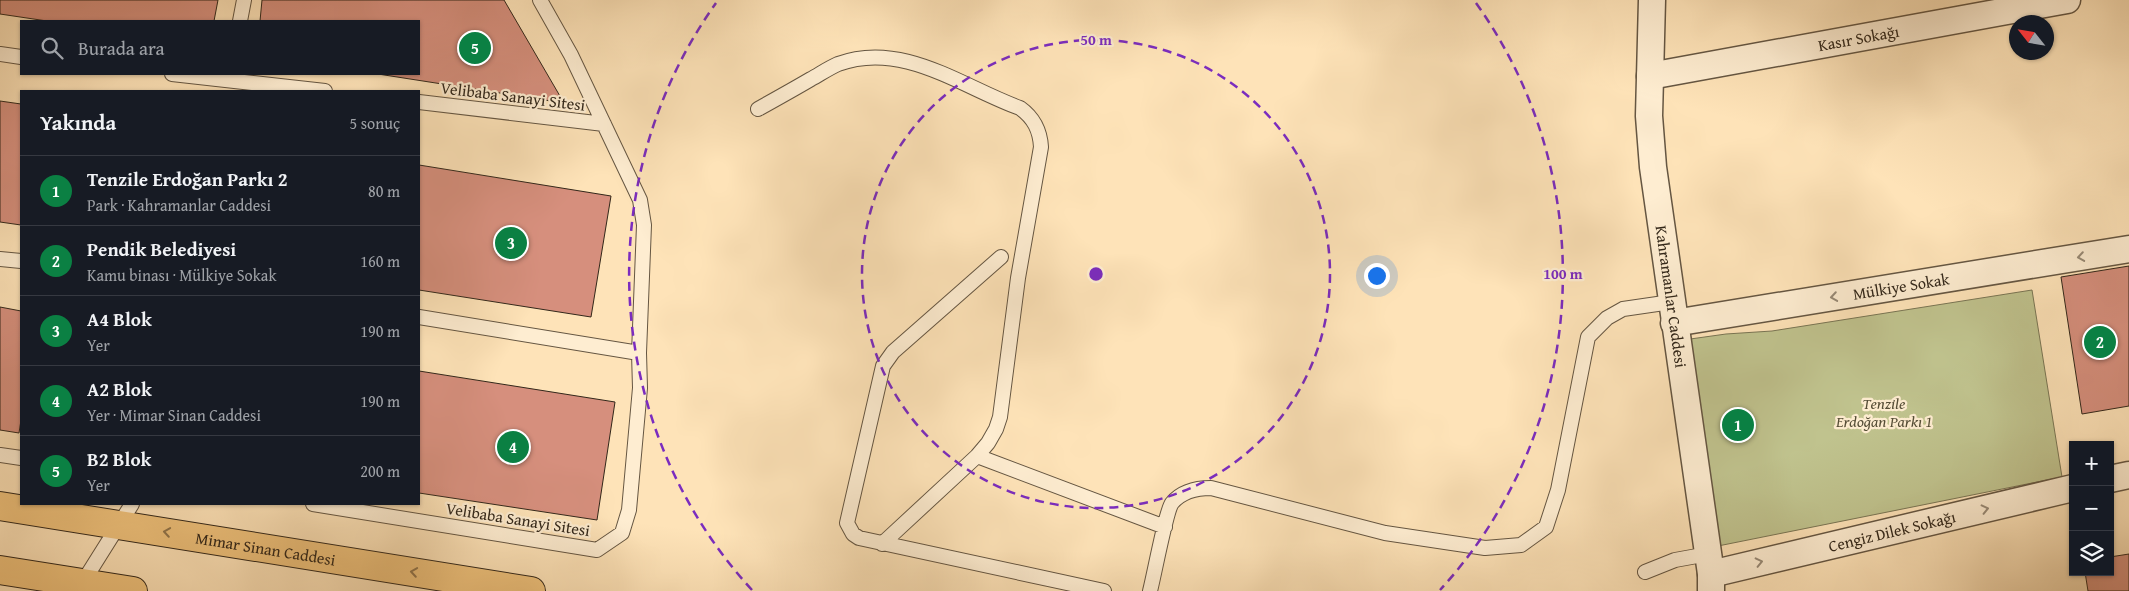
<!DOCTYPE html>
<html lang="tr">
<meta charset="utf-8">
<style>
body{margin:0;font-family:"Gentium Book Plus",serif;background:#20242c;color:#f1f3f6}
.controls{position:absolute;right:15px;bottom:15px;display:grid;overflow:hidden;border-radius:0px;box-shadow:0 1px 4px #0004}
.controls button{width:45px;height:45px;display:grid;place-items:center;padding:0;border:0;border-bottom:1px solid #363941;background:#171b24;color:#f1f3f6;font:25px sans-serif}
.compass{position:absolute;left:2009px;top:15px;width:45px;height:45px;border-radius:50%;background:#171b24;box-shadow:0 1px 4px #0004;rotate:301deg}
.you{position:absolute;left:1376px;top:275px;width:18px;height:18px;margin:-12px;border:4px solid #fff;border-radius:50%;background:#1a73e8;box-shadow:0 0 0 8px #1a73e833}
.badge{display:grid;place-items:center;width:32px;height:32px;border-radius:50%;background:#0b8043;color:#fff;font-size:16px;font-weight:700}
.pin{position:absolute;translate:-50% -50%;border:2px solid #fff;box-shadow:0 1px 5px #0006}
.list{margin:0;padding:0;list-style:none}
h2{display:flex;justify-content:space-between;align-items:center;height:65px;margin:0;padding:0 20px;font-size:21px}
h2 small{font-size:16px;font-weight:400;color:#9ea1a6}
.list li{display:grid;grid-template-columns:32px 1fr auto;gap:15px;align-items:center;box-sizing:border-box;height:70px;padding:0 20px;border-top:1px solid #363941}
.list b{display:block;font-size:19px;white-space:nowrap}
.list p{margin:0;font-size:16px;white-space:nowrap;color:#9ea1a6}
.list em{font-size:16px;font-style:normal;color:#9ea1a6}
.icon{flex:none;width:28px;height:28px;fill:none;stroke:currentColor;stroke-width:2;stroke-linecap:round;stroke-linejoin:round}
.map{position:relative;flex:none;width:2129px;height:591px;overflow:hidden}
.search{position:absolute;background:#171b24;box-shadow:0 1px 4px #0004;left:20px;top:20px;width:400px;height:55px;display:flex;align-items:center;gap:12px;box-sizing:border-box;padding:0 18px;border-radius:0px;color:#9ea1a6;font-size:19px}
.panel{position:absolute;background:#171b24;box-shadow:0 1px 4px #0004;left:20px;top:90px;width:400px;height:415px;border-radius:0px}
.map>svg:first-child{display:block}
.green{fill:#c0c38e;stroke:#797554}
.building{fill:#d68f7d;stroke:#32271a}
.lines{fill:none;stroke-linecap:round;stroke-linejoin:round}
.lane-casing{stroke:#655642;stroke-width:16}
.street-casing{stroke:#655642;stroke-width:29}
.primary-casing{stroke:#32271a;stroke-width:30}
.lane{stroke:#feedd1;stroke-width:14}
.street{stroke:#feedd1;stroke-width:26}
.primary{stroke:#efc27c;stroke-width:28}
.oneway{stroke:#988a76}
.oneway2{stroke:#90744b}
.ring{fill:none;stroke:#7b2cbf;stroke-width:2.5;stroke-dasharray:9 6}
.labels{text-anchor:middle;stroke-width:4.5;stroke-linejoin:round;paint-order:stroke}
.street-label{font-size:16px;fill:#32271a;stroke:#feedd1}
.park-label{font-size:16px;font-style:italic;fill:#564e37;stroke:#feedd1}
.centre{fill:#7b2cbf;stroke:#feedd1;stroke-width:2.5}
.ring-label{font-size:15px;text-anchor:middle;font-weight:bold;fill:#7b2cbf;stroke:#feedd1;stroke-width:4.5;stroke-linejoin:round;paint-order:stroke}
</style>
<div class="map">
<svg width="2129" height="591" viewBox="0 0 2129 591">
<rect width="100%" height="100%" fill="#fee3b8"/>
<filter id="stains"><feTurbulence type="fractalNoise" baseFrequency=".004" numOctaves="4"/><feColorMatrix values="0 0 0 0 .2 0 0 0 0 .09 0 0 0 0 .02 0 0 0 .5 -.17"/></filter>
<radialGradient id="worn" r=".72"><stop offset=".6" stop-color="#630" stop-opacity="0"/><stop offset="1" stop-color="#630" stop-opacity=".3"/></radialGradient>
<path class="green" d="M 2032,290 L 2062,477 L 1708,548 L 1676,341 L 1726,334 L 1772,331 Z"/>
<path class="building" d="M 0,0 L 218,0 L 214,21 L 47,21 L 0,14 Z
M 262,0 L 504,0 L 564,103 L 378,74 L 419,74 L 419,21 L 260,21 Z
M 0,101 L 21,104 L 21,225 L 0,222 Z
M 419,165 L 611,196 L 591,317 L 419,290 Z
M 2129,266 L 2129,406 L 2082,414 L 2061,277 Z
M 0,307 L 21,311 L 21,420 L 19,433 L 0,430 Z
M 419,371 L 615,402 L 597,520 L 419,493 Z
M 2129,554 L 2129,591 L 2088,591 L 2085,572 L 2110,572 L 2110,557 Z"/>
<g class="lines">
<g class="lane-casing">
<path id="lane" d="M 240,21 L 244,0
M 0,54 L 21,57
M 172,74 L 325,91
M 419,102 L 604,124
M 758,109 C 776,99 794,89 811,79 C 820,74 829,68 838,64 C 902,40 962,87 1020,108 C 1034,118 1040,130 1041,147 L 1018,278 L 1000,417 L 996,429 L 988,443 L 977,456 L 882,544
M 1001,257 L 893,352 L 883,366 L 847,523 L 853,534 L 859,538 L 1104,591
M 0,259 L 21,261
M 419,317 L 639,353
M 0,455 L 21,458
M 977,456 L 1165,527
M 313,504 L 597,550 L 622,533 L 629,510 L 640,388 L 639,353 L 644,225 L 640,200 L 571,55 L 540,0
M 1645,572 L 1675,560 L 1708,554
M 83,582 L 132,504
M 1150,591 C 1154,576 1166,511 1172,503 C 1182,491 1197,488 1211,488 L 1385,533 L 1485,548 L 1521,545 L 1546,527 L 1558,490 L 1588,337 L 1607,318 L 1623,309 L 1671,302"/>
</g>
<g class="street-casing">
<g id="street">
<path id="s1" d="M 1652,0 L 1649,116 L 1653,167 L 1711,574 L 1711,591"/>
<path id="s2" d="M 1650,76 L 2067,0"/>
<path id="s3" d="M 1674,323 L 2129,249"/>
<path d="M 2110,479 L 2129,475"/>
<path id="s4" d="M 1711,574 L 2073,488"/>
</g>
</g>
<g class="primary-casing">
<g id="primary">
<path id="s5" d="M 0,506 L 531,591"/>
<path d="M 0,570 L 133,591"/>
</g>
</g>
<use href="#lane" class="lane"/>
<use href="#street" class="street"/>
<use href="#primary" class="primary"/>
</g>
<defs><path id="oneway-chevron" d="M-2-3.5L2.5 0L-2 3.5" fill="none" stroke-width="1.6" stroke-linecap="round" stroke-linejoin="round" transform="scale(1.25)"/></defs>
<g class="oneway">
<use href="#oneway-chevron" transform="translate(2081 257) rotate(171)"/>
<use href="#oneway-chevron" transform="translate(1834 297) rotate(171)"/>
<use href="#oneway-chevron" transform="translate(1985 509) rotate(-13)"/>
<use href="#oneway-chevron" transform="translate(1759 562) rotate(-13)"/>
</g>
<g class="oneway2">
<use href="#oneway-chevron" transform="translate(167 532) rotate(-171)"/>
<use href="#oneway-chevron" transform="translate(414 572) rotate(-171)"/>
</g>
<g class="ring">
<circle cx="1096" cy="274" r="234"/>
<path d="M752 590A467 467 0 0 1 716 3M1476 3A467 467 0 0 1 1440 590"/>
</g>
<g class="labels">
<g class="street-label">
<text dy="6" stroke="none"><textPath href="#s2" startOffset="212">Kasır Sokağı</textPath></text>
<text transform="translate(513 96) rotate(7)" y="6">Velibaba Sanayi Sitesi</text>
<text dy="6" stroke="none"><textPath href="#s3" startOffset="230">Mülkiye Sokak</textPath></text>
<text dy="6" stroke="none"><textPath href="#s1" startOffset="298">Kahramanlar Caddesi</textPath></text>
<text transform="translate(518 519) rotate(9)" y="6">Velibaba Sanayi Sitesi</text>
<text dy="6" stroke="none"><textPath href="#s4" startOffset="186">Cengiz Dilek Sokağı</textPath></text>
<text dy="6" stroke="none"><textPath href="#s5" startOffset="269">Mimar Sinan Caddesi</textPath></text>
</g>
<g class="park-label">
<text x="1884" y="409">Tenzile<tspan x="1884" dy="18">Erdoğan Parkı 1</tspan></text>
</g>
</g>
<circle cx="1096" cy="274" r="8" class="centre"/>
<g class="ring-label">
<text x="1096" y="45">50 m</text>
<text x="1563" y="279">100 m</text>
</g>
<rect width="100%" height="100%" filter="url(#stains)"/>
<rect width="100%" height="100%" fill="url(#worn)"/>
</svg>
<div class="controls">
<button>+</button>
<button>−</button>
<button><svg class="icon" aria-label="layers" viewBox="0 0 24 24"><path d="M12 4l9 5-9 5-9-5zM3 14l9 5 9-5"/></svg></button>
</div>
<svg class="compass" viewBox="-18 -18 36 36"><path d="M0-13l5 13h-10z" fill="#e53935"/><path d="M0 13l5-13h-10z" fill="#9ea1a6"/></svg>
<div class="you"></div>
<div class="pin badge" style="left:1738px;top:425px">1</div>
<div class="pin badge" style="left:2100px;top:342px">2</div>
<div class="pin badge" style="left:511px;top:243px">3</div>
<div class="pin badge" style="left:513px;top:447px">4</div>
<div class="pin badge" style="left:475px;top:48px">5</div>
<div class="search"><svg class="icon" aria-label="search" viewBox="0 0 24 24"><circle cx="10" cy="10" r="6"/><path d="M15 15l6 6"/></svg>Burada ara</div>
<section class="panel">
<h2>Yakında<small>5 sonuç</small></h2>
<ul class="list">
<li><span class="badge">1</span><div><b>Tenzile Erdoğan Parkı 2</b><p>Park · Kahramanlar Caddesi</p></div><em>80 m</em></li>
<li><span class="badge">2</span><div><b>Pendik Belediyesi</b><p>Kamu binası · Mülkiye Sokak</p></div><em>160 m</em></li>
<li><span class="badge">3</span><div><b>A4 Blok</b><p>Yer</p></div><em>190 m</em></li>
<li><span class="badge">4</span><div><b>A2 Blok</b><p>Yer · Mimar Sinan Caddesi</p></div><em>190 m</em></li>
<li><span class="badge">5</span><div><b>B2 Blok</b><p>Yer</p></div><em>200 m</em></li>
</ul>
</section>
</div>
